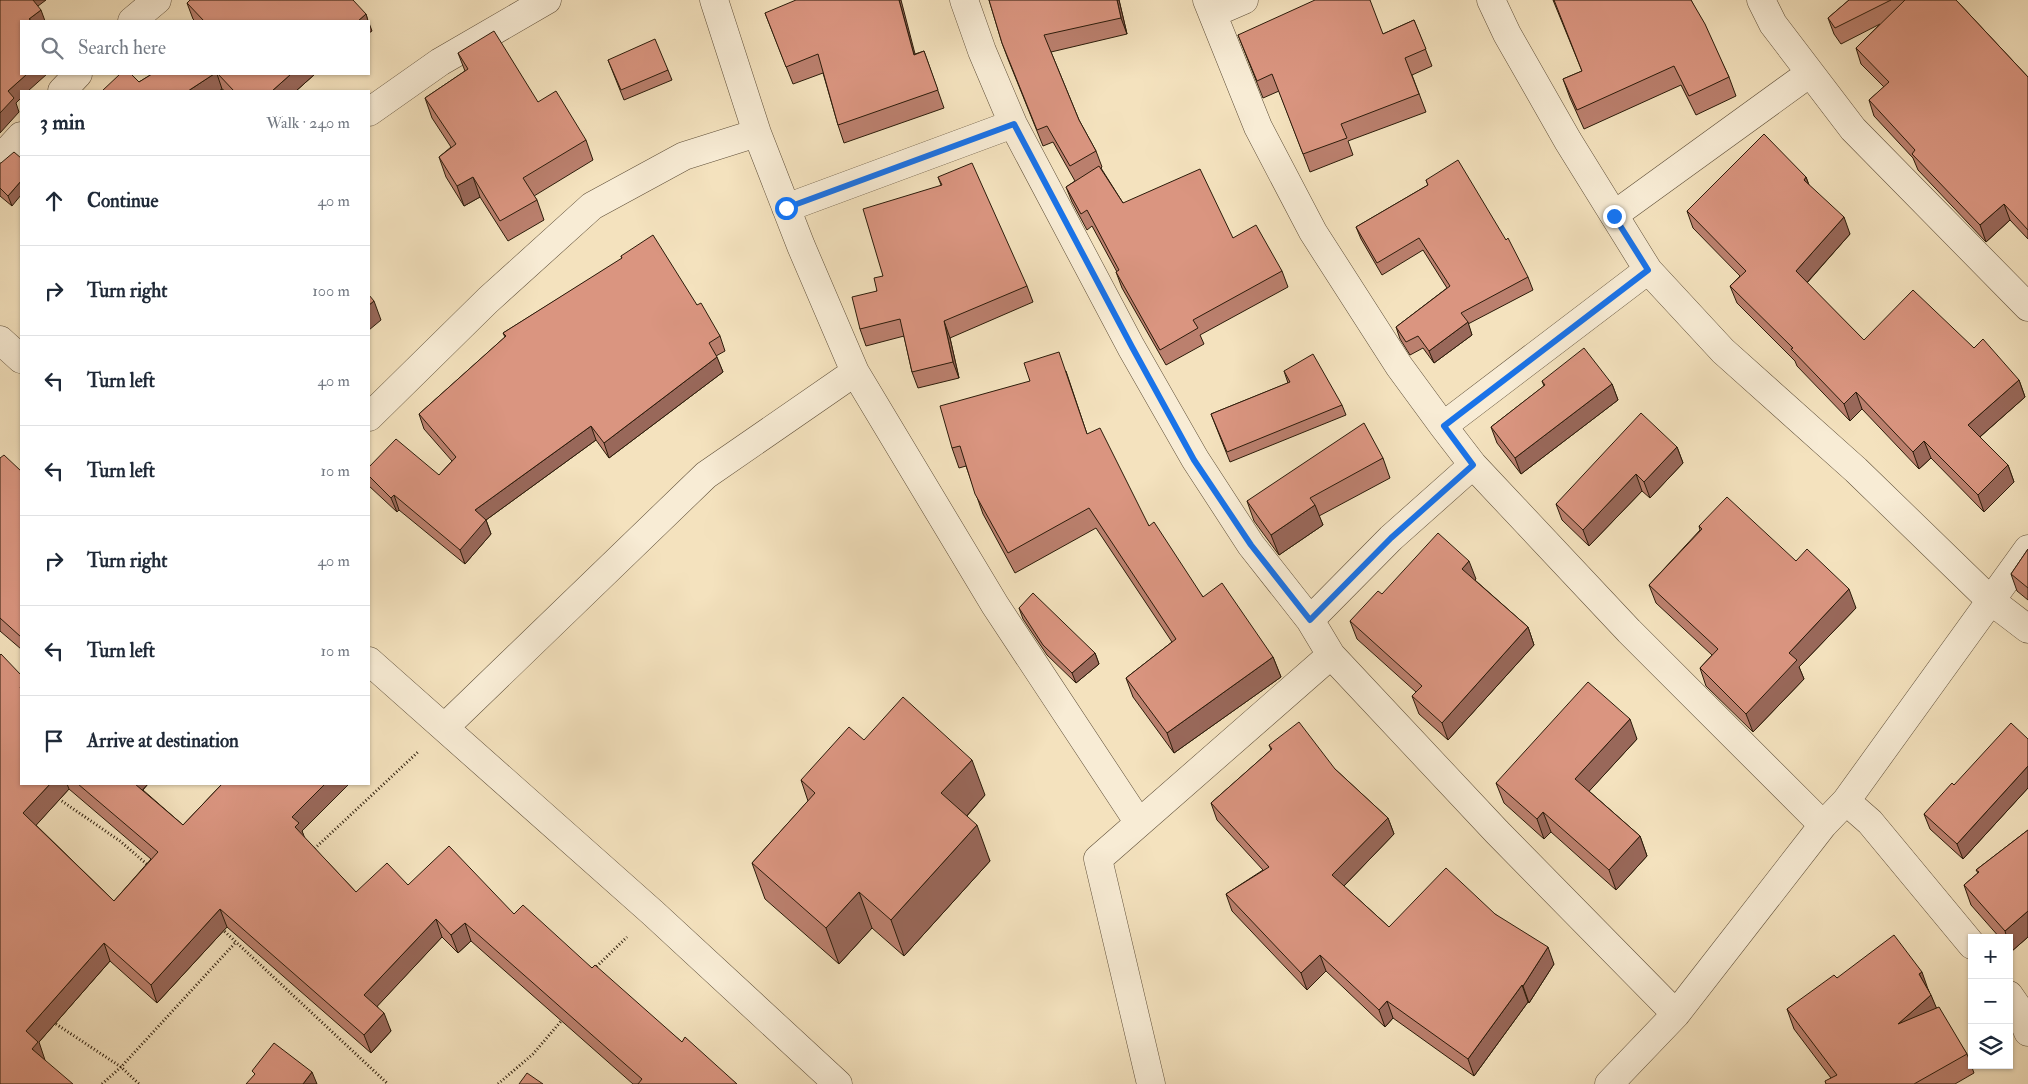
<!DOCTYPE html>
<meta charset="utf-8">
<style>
body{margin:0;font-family:"IM FELL Double Pica",serif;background:#f2f2f3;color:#1f2937}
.controls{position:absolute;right:15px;bottom:15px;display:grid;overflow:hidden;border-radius:0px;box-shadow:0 1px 4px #0004}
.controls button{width:45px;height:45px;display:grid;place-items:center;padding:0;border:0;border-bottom:1px solid #e0e1e3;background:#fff;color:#1f2937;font:25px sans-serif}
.stop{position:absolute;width:15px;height:15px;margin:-11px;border:4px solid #1a73e8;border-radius:50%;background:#fff}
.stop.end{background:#1a73e8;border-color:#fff;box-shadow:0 1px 5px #0008}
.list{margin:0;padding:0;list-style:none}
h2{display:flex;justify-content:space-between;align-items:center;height:65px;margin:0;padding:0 20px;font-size:21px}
h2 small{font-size:16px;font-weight:400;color:#747a83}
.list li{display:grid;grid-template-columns:32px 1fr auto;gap:15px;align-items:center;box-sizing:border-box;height:90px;padding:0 20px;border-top:1px solid #e0e1e3}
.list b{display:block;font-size:19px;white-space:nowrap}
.list em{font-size:16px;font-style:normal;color:#747a83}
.icon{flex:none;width:28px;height:28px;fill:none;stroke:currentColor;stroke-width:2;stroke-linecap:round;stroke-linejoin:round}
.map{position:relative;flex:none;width:2028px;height:1084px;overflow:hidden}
.search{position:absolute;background:#fff;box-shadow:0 1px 4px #0004;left:20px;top:20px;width:350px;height:55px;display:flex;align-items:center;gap:12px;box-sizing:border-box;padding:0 18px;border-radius:0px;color:#747a83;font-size:19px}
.panel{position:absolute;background:#fff;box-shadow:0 1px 4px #0004;left:20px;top:90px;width:350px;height:695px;border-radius:0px}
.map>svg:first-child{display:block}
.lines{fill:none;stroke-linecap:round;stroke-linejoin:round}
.minor-casing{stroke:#5d4d37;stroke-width:29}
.path{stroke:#2b1b0a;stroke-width:3;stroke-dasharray:1 2.5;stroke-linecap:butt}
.minor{stroke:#f8ecd5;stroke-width:28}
.wall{fill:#bb806e;stroke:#2b1b0a;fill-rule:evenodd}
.shaded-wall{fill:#99685a;stroke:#2b1b0a}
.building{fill:#da9580;stroke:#2b1b0a}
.route{stroke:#1a73e8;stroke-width:6}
</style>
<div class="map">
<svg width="2028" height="1084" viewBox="0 0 2028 1084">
<rect width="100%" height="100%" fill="#f4e2be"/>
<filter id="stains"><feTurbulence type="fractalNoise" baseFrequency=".004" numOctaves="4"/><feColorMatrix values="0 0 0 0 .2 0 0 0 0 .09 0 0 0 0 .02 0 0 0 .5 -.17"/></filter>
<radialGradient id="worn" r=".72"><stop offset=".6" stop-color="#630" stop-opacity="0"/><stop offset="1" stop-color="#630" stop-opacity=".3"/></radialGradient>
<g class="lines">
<g class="minor-casing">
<path id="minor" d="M 714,0 L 757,133 L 801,246 L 855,372 L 995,605 L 1139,823
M 964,0 L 982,51 L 1013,124 L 1131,347 L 1195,459 L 1251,545 L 1310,620 L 1331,655 L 1497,832 L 1676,1014
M 1207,0 L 1258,127 L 1313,232 L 1399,366 L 1443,426 L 1473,465 L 1629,631 L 1823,825
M 1491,0 L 1507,34 L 1568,141 L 1648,270 L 1723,351 L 1856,470 L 1990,600 L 2028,629
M 1761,0 L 1773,24 L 1853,129 L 2028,307
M 1214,13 L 1244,0
M 132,21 L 157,0
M 62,91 L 78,74
M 369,112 L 440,62 L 547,0
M 0,159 L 21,136
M 786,208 L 1013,124
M 1614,215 L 1810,73
M 0,340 L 21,359
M 369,417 L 488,300 L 592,206 L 684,156 L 757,133
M 1443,426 L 1648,270
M 1310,620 L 1391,538 L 1473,465
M 369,661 L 653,913 L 838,1084
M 445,727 L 706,475 L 855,372
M 1846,801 L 1870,822 L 1972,945
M 2009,995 L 2018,1008 L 2028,1032
M 1151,1084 L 1098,859 L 1331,655
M 1609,1084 L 1676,1014 L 1823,825 L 1846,801 L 2028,549"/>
</g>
<path class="path" d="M 56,797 L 120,841 L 149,866
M 312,851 L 419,751
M 222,929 L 388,1084
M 594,969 L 627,937
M 53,1022 L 121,1067 L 139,1084
M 102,1084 L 121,1067 L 236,942
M 498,1084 L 533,1054 L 563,1019"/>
<use href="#minor" class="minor"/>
</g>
<path class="wall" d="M 989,0 L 1119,0 L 1127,34 L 1051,52 L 1079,120 L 1096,151 L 1102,167 L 1101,168 L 1123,203 L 1233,238 L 1282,271 L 1288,287 L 1200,335 L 1204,344 L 1166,365 L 1122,288 L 1116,272 L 1117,272 L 1092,226 L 1087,230 L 1072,202 L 1066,187 L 1075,181 L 1053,142 L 1043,146 L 1008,59 L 1002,43 Z
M 1553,0 L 1691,0 L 1729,77 L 1736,96 L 1696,115 L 1681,85 L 1584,129 L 1570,98 L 1563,79 L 1582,71 Z
M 1849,0 L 1956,0 L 2028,77 L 2028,239 L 2010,220 L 1986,242 L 1918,170 L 1913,158 L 1874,116 L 1869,100 L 1884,87 L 1861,64 L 1856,48 L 1880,24 L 1841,44 L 1834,34 L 1828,18 Z
M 187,3 L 366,14 L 368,21 L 195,21 L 193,19 Z
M 765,13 L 915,54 L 924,51 L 944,108 L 844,143 L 838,125 L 823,73 L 793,84 Z
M 1414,20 L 1432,66 L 1412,75 L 1426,112 L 1348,141 L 1353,155 L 1310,172 L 1279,91 L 1263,98 L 1238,35 L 1383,34 Z
M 458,53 L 538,102 L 586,140 L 593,160 L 534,196 L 537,200 L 544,220 L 508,241 L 480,197 L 464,206 L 446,177 L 439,157 L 451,147 L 432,118 L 425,98 L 465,71 Z
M 608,60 L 668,70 L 672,80 L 624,100 Z
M 152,74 L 315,74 L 296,91 L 225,91 L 222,89 L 139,82 Z
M 0,163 L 12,206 L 0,196 Z
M 938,177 L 1027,286 L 1033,302 L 950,338 L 959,378 L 918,388 L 912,372 L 904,336 L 866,346 L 860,329 L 883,276 L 941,185 Z
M 1806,177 L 1809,185 L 1850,234 L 1807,283 L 1864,340 L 1974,348 L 2019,380 L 2025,397 L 1980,437 L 2008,465 L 2014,482 L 1984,512 L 1931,458 L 1919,469 L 1862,409 L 1850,421 L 1797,366 L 1795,361 L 1737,303 L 1730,286 L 1740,276 L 1693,228 L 1687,211 Z
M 1426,180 L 1528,277 L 1533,290 L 1468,324 L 1472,335 L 1434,363 L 1423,348 L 1410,355 L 1400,339 L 1396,327 L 1447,288 L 1423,250 L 1382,275 L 1361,239 L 1356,227 L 1428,185 Z
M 621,256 L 697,305 L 720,336 L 725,351 L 716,356 L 723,372 L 609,458 L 596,440 L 486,520 L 491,534 L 465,564 L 399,510 L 397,512 L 369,486 L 369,467 L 439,475 L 452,461 L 424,429 L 419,414 L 505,337 L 503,333 L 622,259 Z
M 1066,371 L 1087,434 L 1149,526 L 1203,597 L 1273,657 L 1281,677 L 1174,753 L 1133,697 L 1126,678 L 1172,642 L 1096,528 L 1015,573 L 983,514 L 966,466 L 959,468 L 952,448 Z
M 1284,371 L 1342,405 L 1346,415 L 1230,462 L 1211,414 L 1288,383 Z
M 1542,381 L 1612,384 L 1618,400 L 1521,474 L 1497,443 L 1491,427 L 1544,386 Z
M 1677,447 L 1683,463 L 1650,498 L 1642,491 L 1589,546 L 1562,520 L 1556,504 Z
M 0,458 L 21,471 L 21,649 L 0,631 Z
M 1383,458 L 1390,478 L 1319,516 L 1323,525 L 1279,555 L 1254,521 L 1247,501 Z
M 1699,526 L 1796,561 L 1856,608 L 1799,667 L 1804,679 L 1753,732 L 1706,686 L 1700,668 L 1712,655 L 1656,603 L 1649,585 L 1700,530 Z
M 2028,549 L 2028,600 L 2017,591 L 2011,574 Z
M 1476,579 L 1475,580 L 1528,627 L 1534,645 L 1448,740 L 1419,714 L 1412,696 L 1416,692 L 1357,639 L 1350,621 L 1382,594 Z
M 1019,608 L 1095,653 L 1099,664 L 1076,683 L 1047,655 L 1023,619 Z
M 1637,739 L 1589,791 L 1640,836 L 1647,856 L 1616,890 L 1551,832 L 1544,839 L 1504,803 L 1496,783 Z
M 2028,739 L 2028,788 L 1963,859 L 1930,829 L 1924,814 L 1954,785 Z
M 864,740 L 985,795 L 967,816 L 990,861 L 904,956 L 872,928 L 839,964 L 765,899 L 752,863 L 808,801 L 801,780 Z
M 1269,745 L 1335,769 L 1388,818 L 1394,834 L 1344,886 L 1389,927 L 1495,914 L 1554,964 L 1529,1003 L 1528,1002 L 1474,1076 L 1393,1018 L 1385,1027 L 1326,971 L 1307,990 L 1232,911 L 1226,894 L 1263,870 L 1217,820 L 1211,803 L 1271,750 Z
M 21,784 L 148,784 L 143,790 L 183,825 L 222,784 L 349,784 L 302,831 L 304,837 L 356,892 L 408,885 L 514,914 L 592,968 L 682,1042 L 737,1084 L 633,1084 L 471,941 L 458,953 L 442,937 L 377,1006 L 391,1031 L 371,1053 L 227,927 L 157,1003 L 110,961 L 39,1042 L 0,1084 ZM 69,789 L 151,859 L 114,901 L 36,825 Z
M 2028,830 L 2028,937 L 2012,951 L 2009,948 L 2009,938 L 2000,938 L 1971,905 L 1964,885 L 1978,873 L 1976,870 Z
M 1837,978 L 1928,989 L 1936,1008 L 1967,1054 L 1974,1073 L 1955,1084 L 1826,1084 L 1831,1078 L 1794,1029 L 1787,1009 Z"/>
<path class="shaded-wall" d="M 31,0 L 46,0 L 34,9 Z
M 899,0 L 901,0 L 920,73 L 914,55 Z
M 1117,0 L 1119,0 L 1127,34 L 1121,18 Z
M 41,10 L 45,21 L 30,21 L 29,19 Z
M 366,14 L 368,21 L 358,21 Z
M 369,23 L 372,31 L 369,33 Z
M 27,74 L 47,74 L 28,91 L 21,91 L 21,98 L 16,103 L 19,112 L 0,133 L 0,113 L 8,91 Z
M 214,74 L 217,74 L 222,89 L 219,91 L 188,91 Z
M 291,74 L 315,74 L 296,91 L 272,91 Z
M 473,177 L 480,197 L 464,206 L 457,186 Z
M 1806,177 L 1812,194 L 1804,180 Z
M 21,181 L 21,195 L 12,206 L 8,196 Z
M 2004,204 L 2010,220 L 1986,242 L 1980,225 Z
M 1844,217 L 1850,234 L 1802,288 L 1796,271 Z
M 374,301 L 381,320 L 369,330 L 369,305 Z
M 944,321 L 950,338 L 959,378 L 953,362 Z
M 1468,322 L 1472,335 L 1434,363 L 1429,351 Z
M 717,357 L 723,372 L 609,458 L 604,443 Z
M 2019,380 L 2025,397 L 1974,442 L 1968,425 Z
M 1612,384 L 1618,400 L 1521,474 L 1515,458 Z
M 1856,392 L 1862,409 L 1850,421 L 1844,404 Z
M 591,426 L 596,440 L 486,520 L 491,534 L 465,564 L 460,550 L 475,510 Z
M 1924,441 L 1931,458 L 1919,469 L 1913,452 Z
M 1677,447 L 1683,463 L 1650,498 L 1644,482 Z
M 2008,465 L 2014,482 L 1984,512 L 1978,495 Z
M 1636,474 L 1642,491 L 1589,546 L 1583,530 Z
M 394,495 L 399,510 L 397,512 L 391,498 Z
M 1315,505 L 1323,525 L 1279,555 L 1271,535 Z
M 1469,561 L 1476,579 L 1469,586 L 1462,569 Z
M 1849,589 L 1856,608 L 1799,667 L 1804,679 L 1753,732 L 1746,714 L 1789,653 Z
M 1528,627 L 1534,645 L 1448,740 L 1442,723 Z
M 1095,653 L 1099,664 L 1076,683 L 1072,673 Z
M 1273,657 L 1281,677 L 1174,753 L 1167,733 Z
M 1630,719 L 1637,739 L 1582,799 L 1575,779 Z
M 972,760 L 985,795 L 955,829 L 941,793 Z
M 2028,766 L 2028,788 L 1963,859 L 1957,844 Z
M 50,784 L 67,784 L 69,789 L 30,832 L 23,813 Z
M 131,784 L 148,784 L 136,797 Z
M 325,784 L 349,784 L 302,831 L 306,841 L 295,827 L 292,817 Z
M 1543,812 L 1551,832 L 1544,839 L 1537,819 Z
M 1388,818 L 1394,834 L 1339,891 L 1332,875 Z
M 977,825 L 990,861 L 904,956 L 891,920 Z
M 1640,836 L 1647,856 L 1616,890 L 1609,870 Z
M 859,892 L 872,928 L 839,964 L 826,928 Z
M 220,909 L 227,927 L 157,1003 L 151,985 Z
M 2028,911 L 2028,937 L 2012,951 L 2009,944 L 2009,938 L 2007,938 L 2005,931 Z
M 436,919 L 442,937 L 371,1013 L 364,995 Z
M 465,923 L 471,941 L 458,953 L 451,935 Z
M 104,943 L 110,961 L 39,1042 L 45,1060 L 39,1067 L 26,1031 Z
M 1548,947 L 1554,964 L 1529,1003 L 1523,986 Z
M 1320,955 L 1326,971 L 1307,990 L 1301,973 Z
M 1922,972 L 1929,992 L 1919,974 Z
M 1522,985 L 1528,1002 L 1474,1076 L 1468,1059 Z
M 1931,995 L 1939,1014 L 1898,1024 Z
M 1387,1001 L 1393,1018 L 1385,1027 L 1379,1010 Z
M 384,1013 L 391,1031 L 371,1053 L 364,1035 Z
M 312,1072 L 317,1084 L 303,1084 Z"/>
<path class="building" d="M 0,0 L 33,0 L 41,10 L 29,19 L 32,21 L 21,21 L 21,74 L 27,74 L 8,91 L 14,98 L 0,113 Z
M 190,0 L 353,0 L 366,14 L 358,21 L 204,21 L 187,3 Z
M 796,0 L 899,0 L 914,55 L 924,51 L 938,90 L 838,125 L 818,54 L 786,67 L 765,13 Z
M 989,0 L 1117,0 L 1121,18 L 1044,35 L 1079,120 L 1096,151 L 1070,166 L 1047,126 L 1037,130 L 1002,43 Z
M 1315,0 L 1370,0 L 1383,34 L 1414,20 L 1426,49 L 1405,58 L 1419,94 L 1341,124 L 1347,138 L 1303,154 L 1272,74 L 1257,81 L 1238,35 Z
M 1554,0 L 1691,0 L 1705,24 L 1729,77 L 1689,96 L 1674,66 L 1577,110 L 1563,79 L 1582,71 Z
M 1849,0 L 1891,0 L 1835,28 L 1828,18 Z
M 1905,0 L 1956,0 L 2028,77 L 2028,230 L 2004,204 L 1980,225 L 1912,154 L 1915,150 L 1869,100 L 1889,82 L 1856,48 Z
M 494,31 L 538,102 L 556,91 L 586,140 L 523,178 L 537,200 L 500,221 L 473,177 L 457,186 L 439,157 L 456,144 L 425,98 L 468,69 L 458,53 Z
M 655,39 L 668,70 L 621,90 L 608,60 Z
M 120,74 L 131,74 L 139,82 L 152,74 L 214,74 L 188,91 L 102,91 Z
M 218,74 L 291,74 L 272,91 L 234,91 Z
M 1764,134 L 1806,177 L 1804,180 L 1844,217 L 1796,271 L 1864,340 L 1913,290 L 1974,348 L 1983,339 L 2019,380 L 1968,425 L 2008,465 L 1978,495 L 1924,441 L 1913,452 L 1856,392 L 1844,404 L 1791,349 L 1793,348 L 1730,286 L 1746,271 L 1687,211 Z
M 14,152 L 21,158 L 21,181 L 8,196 L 0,188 L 0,163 L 1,163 Z
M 1458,160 L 1506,240 L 1508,238 L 1528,277 L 1461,313 L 1468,322 L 1429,351 L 1418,336 L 1406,342 L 1396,327 L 1450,286 L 1419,238 L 1377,263 L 1356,227 L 1428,185 L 1426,180 Z
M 972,163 L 1027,286 L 944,321 L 953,362 L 912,372 L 900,319 L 860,329 L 852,297 L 877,291 L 874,278 L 883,276 L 863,209 L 942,185 L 938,177 Z
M 1099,166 L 1123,203 L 1200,169 L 1233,238 L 1256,225 L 1282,271 L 1193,320 L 1198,328 L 1160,350 L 1116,272 L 1119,270 L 1087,210 L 1081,214 L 1066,187 Z
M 653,235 L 697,305 L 701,303 L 720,336 L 709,343 L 717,357 L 604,443 L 591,426 L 475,510 L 486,520 L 460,550 L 394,495 L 391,498 L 369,476 L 369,467 L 396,439 L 439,475 L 456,457 L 419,414 L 506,336 L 503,333 L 622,258 L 621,256 Z
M 369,295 L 374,301 L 369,305 Z
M 1584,348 L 1612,384 L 1515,458 L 1491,427 L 1545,385 L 1542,381 Z
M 1059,352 L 1087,434 L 1100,428 L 1149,526 L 1154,522 L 1203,597 L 1222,583 L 1273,657 L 1167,733 L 1126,678 L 1176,639 L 1089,508 L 1008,553 L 975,494 L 960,446 L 952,448 L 940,406 L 1030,381 L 1024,363 Z
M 1313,354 L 1342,405 L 1227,452 L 1211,414 L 1290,382 L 1284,371 Z
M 1641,413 L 1677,447 L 1644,482 L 1636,474 L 1583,530 L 1556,504 Z
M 1364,423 L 1383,458 L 1310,498 L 1315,505 L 1271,535 L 1247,501 Z
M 4,455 L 21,471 L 21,637 L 0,618 L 0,458 Z
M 1727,497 L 1796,561 L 1807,549 L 1849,589 L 1789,653 L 1797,660 L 1746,714 L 1700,668 L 1718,649 L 1649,585 L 1702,529 L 1699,526 Z
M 1438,533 L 1469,561 L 1462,569 L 1528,627 L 1442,723 L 1412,696 L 1422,686 L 1350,621 L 1378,591 L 1382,594 Z
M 2028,549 L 2028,588 L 2011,574 Z
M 1033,593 L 1095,653 L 1072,673 L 1043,645 L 1019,608 Z
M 1,654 L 21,675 L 21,686 L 20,687 L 21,689 L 21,784 L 50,784 L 23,813 L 114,901 L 158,852 L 78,784 L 135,784 L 183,825 L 222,784 L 325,784 L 292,817 L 299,823 L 295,827 L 356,892 L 387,863 L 408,885 L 449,846 L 514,914 L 523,905 L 592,968 L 595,965 L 682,1042 L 685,1037 L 737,1084 L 638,1084 L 642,1079 L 465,923 L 451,935 L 436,919 L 364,995 L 384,1013 L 364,1035 L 220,909 L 151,985 L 104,943 L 26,1031 L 38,1042 L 32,1049 L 73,1084 L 0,1084 L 0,655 Z
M 1588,682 L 1630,719 L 1575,779 L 1640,836 L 1609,870 L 1543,812 L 1537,819 L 1496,783 Z
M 903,697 L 972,760 L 941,793 L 977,825 L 891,920 L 859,892 L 826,928 L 752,863 L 815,793 L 801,780 L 849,727 L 864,740 Z
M 1299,722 L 1335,769 L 1388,818 L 1332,875 L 1389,927 L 1446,868 L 1495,914 L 1548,947 L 1523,986 L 1522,985 L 1468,1059 L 1387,1001 L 1379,1010 L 1320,955 L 1301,973 L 1226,894 L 1269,867 L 1211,803 L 1272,749 L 1269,745 Z
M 2011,723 L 2028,739 L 2028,766 L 1957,844 L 1924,814 L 1952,783 L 1954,785 Z
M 2028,830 L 2028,911 L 2005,931 L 1964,885 L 1979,872 L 1976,870 Z
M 1894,935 L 1922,972 L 1919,974 L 1931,995 L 1898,1024 L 1939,1007 L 1967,1054 L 1914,1084 L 1826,1084 L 1825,1081 L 1837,1075 L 1787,1009 L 1834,975 L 1837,978 Z
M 274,1043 L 312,1072 L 303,1084 L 246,1084 L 255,1074 L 252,1071 Z
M 527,1073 L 543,1084 L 519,1084 Z"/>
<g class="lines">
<path class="route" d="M 786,208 L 1014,124 L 1132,347 L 1194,460 L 1251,545 L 1310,620 L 1391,538 L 1473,465 L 1444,426 L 1648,270 L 1614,216"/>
</g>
<rect width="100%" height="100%" filter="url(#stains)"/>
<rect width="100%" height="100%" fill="url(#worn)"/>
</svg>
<div class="controls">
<button>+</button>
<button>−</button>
<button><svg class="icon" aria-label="layers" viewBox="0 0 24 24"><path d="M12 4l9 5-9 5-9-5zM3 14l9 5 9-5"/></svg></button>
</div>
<div class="stop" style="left:786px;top:208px"></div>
<div class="stop end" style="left:1614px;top:216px"></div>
<div class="search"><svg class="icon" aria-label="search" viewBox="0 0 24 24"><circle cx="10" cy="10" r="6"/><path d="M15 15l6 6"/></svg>Search here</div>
<section class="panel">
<h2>3 min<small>Walk · 240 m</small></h2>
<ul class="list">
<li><svg class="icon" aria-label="ahead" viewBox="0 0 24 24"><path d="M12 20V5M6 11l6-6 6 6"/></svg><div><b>Continue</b></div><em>40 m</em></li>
<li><svg class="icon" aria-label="right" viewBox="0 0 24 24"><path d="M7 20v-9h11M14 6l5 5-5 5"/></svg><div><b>Turn right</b></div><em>100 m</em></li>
<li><svg class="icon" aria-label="left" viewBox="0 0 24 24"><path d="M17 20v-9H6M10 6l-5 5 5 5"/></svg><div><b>Turn left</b></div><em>40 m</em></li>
<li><svg class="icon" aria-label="left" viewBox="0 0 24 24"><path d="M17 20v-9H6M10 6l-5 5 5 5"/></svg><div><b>Turn left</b></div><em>10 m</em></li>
<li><svg class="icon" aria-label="right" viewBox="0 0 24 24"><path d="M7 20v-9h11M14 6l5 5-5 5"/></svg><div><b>Turn right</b></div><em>40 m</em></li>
<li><svg class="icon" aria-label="left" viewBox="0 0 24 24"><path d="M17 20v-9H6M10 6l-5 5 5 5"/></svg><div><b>Turn left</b></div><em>10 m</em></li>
<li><svg class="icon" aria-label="arrive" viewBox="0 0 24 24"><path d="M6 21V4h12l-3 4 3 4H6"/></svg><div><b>Arrive at destination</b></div></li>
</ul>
</section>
</div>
